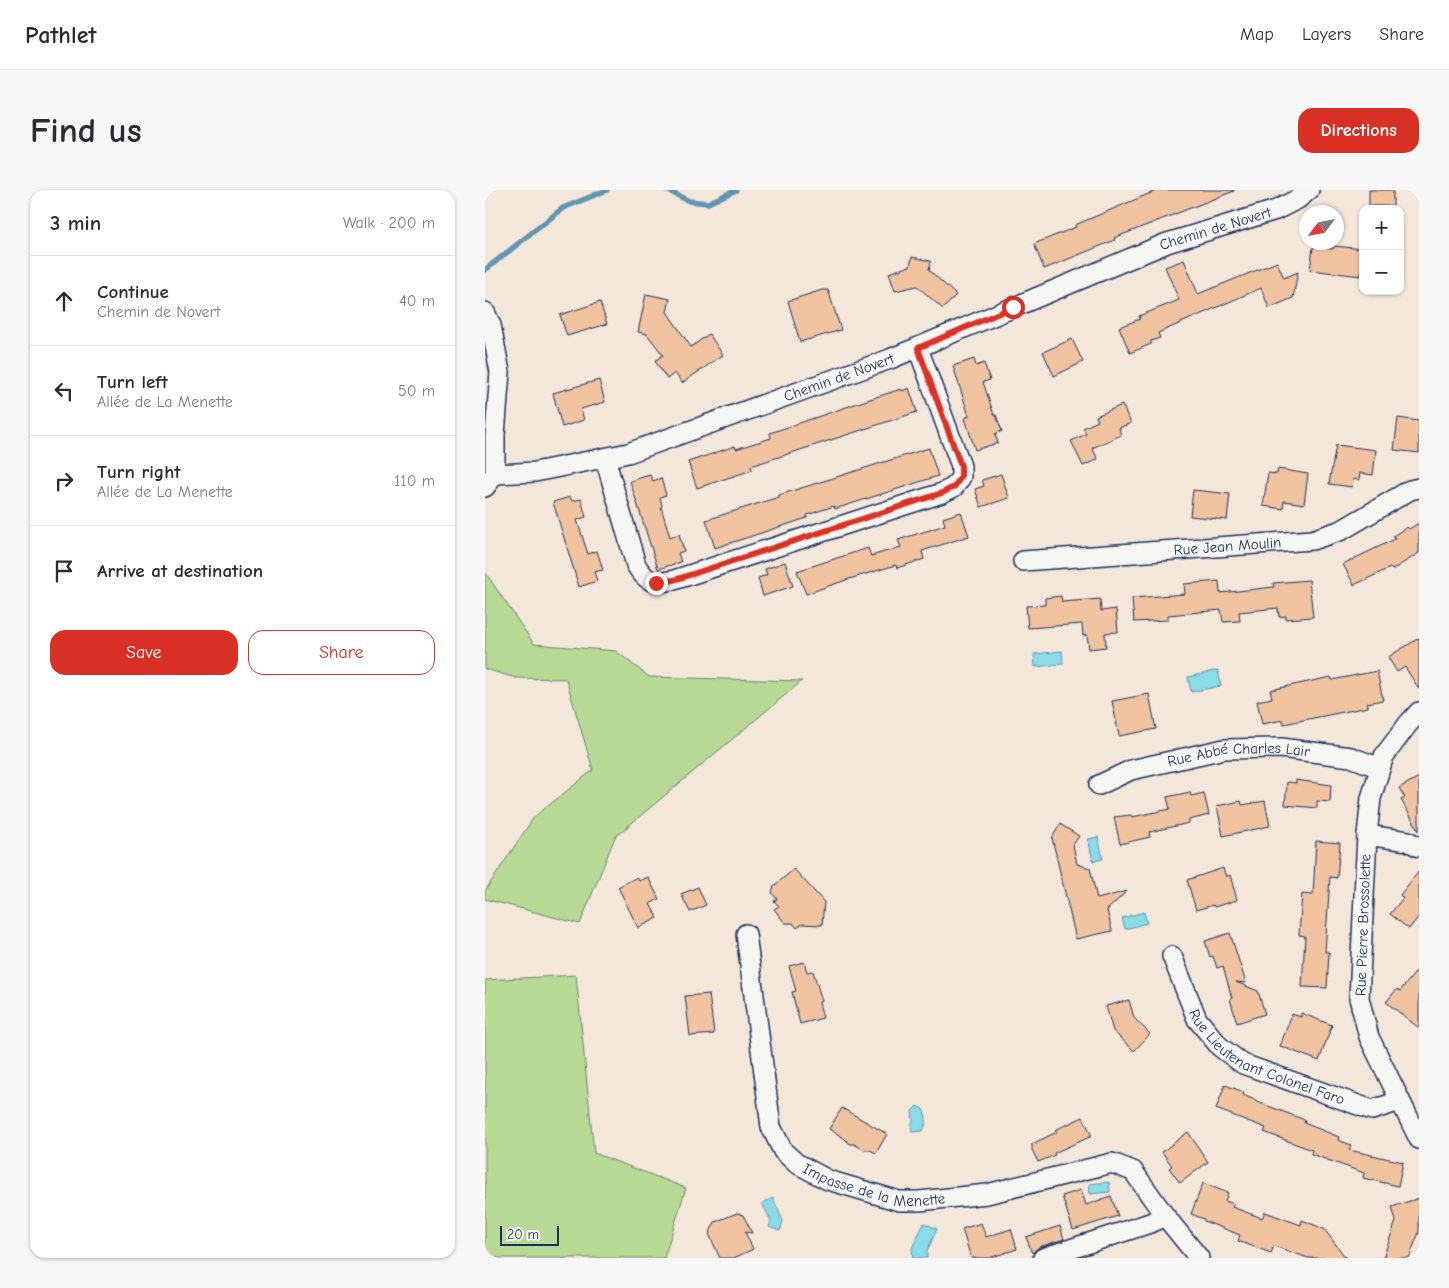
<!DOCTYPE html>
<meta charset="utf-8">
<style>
body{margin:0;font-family:"Comic Neue",sans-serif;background:#f7f7f7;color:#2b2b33}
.controls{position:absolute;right:15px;top:15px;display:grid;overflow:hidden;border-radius:10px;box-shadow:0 1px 4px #0004}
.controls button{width:45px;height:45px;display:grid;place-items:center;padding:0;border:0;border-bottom:1px solid #e1e1e2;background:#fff;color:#2b2b33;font:25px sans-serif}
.compass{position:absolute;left:814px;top:15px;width:45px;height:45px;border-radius:50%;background:#fff;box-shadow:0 1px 4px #0004;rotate:238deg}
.scale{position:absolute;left:15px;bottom:12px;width:59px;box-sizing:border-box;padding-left:5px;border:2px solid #1b2f5e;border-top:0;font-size:14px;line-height:18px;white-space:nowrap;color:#1b2f5e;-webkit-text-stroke:4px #f6f6f2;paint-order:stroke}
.stop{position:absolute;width:15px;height:15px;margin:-11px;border:4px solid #d93025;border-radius:50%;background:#fff}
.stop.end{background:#d93025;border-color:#fff;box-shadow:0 1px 5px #0008}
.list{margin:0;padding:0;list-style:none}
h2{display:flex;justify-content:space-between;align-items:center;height:65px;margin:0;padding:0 20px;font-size:21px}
h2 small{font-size:16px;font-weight:400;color:#7c7c81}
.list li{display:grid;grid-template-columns:32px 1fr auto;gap:15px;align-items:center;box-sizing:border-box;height:90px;padding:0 20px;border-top:1px solid #e1e1e2}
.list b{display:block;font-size:19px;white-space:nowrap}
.list p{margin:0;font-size:16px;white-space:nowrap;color:#7c7c81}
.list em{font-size:16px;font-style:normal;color:#7c7c81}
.actions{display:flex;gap:10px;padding:15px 20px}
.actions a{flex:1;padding:11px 0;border:1px solid #d93025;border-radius:15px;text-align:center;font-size:18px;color:#d93025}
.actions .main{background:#d93025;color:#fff}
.icon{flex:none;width:28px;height:28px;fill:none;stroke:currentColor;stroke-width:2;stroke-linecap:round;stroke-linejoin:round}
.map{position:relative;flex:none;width:934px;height:1068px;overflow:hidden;border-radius:15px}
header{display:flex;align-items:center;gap:30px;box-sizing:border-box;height:70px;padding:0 25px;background:#fff;border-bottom:1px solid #e1e1e2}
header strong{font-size:24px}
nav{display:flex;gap:28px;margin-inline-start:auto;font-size:18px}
.intro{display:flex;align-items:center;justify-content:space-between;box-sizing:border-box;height:120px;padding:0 30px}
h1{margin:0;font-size:35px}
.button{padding:12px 22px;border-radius:15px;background:#d93025;color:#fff;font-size:18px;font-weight:700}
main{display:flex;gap:30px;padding:0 30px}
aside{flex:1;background:#fff;border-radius:15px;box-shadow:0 1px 4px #0004}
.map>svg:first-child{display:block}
.green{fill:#b8da94;stroke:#6a8479}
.water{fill:#8cdbe9;stroke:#5f96b1}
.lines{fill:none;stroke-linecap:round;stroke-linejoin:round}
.stream{stroke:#5f96b1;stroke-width:5.5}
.building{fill:#f1c3a1;stroke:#1b2f5e}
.street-casing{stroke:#1b2f5e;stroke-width:22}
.street{stroke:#f6f6f2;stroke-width:19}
.route{stroke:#d93025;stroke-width:6}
.labels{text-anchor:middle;stroke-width:5;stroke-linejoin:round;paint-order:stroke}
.street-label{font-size:15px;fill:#1b2f5e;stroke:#f6f6f2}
</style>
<header>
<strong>Pathlet</strong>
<nav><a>Map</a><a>Layers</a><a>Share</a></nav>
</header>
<div class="intro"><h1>Find us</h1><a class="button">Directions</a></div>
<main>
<aside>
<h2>3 min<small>Walk · 200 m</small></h2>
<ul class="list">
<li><svg class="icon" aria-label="ahead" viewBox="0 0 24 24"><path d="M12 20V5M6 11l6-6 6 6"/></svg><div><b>Continue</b><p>Chemin de Novert</p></div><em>40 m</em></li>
<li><svg class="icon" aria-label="left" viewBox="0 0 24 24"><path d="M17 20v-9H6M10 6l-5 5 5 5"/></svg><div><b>Turn left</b><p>Allée de La Menette</p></div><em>50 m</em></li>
<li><svg class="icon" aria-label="right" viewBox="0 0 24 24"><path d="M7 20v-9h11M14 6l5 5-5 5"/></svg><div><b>Turn right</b><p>Allée de La Menette</p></div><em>110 m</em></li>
<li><svg class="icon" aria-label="arrive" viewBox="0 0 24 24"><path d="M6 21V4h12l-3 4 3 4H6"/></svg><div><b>Arrive at destination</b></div></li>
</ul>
<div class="actions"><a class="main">Save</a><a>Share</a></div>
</aside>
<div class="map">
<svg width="934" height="1068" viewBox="0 0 934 1068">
<rect width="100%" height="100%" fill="#f4e7da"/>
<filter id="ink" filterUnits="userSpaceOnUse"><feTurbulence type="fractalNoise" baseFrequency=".02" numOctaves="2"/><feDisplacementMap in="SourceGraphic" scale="10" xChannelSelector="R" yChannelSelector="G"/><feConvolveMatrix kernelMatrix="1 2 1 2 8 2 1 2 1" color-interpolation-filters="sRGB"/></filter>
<g filter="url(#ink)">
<path class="green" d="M 0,382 L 49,454 L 131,461 L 164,487 L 317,491 L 130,647 L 95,734 L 0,709 L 0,701 L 49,627 L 108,580 L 81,489 L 31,488 L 0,479 Z
M 91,785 L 109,963 L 201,998 L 179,1068 L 0,1068 L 0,790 Z"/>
<path class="water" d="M 577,461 L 578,474 L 550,477 L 549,464 Z
M 733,480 L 736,496 L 706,502 L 703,487 Z
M 613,647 L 618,669 L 608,671 L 603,649 Z
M 659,722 L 662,733 L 640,739 L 637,728 Z
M 432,916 L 438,919 C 442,927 442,933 438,941 L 427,942 L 426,936 L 428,931 L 427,921 Z
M 624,992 L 625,1002 L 605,1004 L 604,994 Z
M 288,1008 L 298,1031 L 295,1041 L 284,1037 L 286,1031 L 277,1013 Z
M 439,1033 L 452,1039 L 442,1061 L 442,1068 L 428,1068 L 427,1058 Z"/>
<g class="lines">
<path class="stream" d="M 182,0 L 204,11 L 223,13 L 251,0
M 0,80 L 78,18 L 122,0"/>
</g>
<path class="building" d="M 673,0 L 749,0 L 749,1 L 629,48 L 630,50 L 559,79 L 549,54 L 591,37 L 590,35 Z
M 884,0 L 908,0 L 908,16 L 884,16 Z
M 849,56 L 878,59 L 876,86 L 825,80 L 828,57 L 848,59 Z
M 427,67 L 446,71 L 444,80 L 471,105 L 458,119 L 432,96 L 410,101 L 404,83 L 425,76 Z
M 699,70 L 713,104 L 792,72 L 799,88 L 813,82 L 808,108 L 784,118 L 776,98 L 673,143 L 675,148 L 666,151 L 666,154 L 645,163 L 634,137 L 655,129 L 654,126 L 694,110 L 680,77 Z
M 337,100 L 343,100 L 356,140 L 315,152 L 303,111 Z
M 161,104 L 185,109 L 182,122 L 206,157 L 224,144 L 238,165 L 197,193 L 190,183 L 182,189 L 170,171 L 178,165 L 162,144 L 153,142 Z
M 115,112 L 122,134 L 82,146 L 75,125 Z
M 587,149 L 598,172 L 569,186 L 558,162 Z
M 489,169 L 491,176 L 499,173 L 505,190 L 498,192 L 509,225 L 511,225 L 517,241 L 510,244 L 513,253 L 490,260 L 480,228 L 484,226 L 468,176 Z
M 114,190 L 120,212 L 96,219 L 99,230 L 77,237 L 68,203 Z
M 424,198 L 432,222 L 266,276 L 267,280 L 212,298 L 203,272 L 250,256 L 251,259 L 286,248 L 285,243 L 379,211 L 416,199 L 417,201 Z
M 637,215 L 646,233 L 634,238 L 636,245 L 607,258 L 613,269 L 598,276 L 586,251 L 601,244 L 598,238 L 613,231 L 611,226 Z
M 913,228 L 934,231 L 934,263 L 909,260 Z
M 851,255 L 891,260 L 888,285 L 875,283 L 874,290 L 868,289 L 867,297 L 844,294 Z
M 444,258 L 453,286 L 350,319 L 349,316 L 322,325 L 322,328 L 230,358 L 221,330 L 294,307 L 294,305 Z
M 793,279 L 823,284 L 819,314 L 799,311 L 798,319 L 778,316 L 783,283 L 792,284 Z
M 516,284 L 524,308 L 496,317 L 490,299 L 499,296 L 497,290 Z
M 165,285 L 168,291 L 176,288 L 181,305 L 175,307 L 177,316 L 176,317 L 185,347 L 194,344 L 199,361 L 193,363 L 196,372 L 173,379 L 145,291 Z
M 708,300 L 745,304 L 742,330 L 705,326 Z
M 85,307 L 87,311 L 96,309 L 101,327 L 92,330 L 103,364 L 112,361 L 118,380 L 109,382 L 112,391 L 94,397 L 68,312 Z
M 476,322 L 484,346 L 437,361 L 439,369 L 412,378 L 411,375 L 361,390 L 321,404 L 312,381 L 383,358 L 386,366 L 416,357 L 413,350 L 460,335 L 458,328 Z
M 934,333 L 934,363 L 907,380 L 905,378 L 869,395 L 858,374 L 910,349 L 908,346 L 922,337 L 924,339 Z
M 300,372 L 308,396 L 278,406 L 273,388 L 282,385 L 280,379 Z
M 824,390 L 828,427 L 801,429 L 801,426 L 794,427 L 793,418 L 754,422 L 755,431 L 738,432 L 736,420 L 683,425 L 683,430 L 649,432 L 647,408 L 700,404 L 699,394 L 734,391 L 735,403 L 789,397 L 788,393 Z
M 576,406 L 577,412 L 615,409 L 616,421 L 631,419 L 633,442 L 620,443 L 621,457 L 604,459 L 602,445 L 598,446 L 597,434 L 543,438 L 541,416 L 560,415 L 560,408 Z
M 934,448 L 934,499 L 920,477 L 912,482 L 903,467 Z
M 892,481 L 898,510 L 882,513 L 883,517 L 799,534 L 798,530 L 777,534 L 772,511 L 787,508 L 785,500 L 846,487 L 847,490 Z
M 664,504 L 671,539 L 634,546 L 627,511 Z
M 934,587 L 934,641 L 916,610 L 920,608 L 914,598 Z
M 811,590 L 846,595 L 845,612 L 832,611 L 832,618 L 800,615 L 802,592 L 811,593 Z
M 705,602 L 706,606 L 719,603 L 724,625 L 704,630 L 704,633 L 664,642 L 665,647 L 635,654 L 629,627 L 646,625 L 647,627 L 685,619 L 682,607 Z
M 756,611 L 757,615 L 780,611 L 785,636 L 738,646 L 732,616 Z
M 575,634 L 594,646 L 588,655 L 592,674 L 605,678 L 612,709 L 642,701 L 622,720 L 627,741 L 591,749 L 567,648 Z
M 831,651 L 855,653 L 852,688 L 845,687 L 840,762 L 844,762 L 842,798 L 817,797 L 820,746 L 814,745 L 817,704 L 828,705 Z
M 738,678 L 741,687 L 745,685 L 752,710 L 729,717 L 728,715 L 711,720 L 702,690 Z
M 309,679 L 339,712 L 337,735 L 317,734 L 312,738 L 308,733 L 300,733 L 289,719 L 294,716 L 289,711 L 292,709 L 287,703 L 289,696 Z
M 934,681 L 934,726 L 924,739 L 905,724 L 918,708 L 915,705 Z
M 152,687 L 154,691 L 163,687 L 174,709 L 165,714 L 173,728 L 153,738 L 133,697 Z
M 213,697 L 221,715 L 205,722 L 196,704 Z
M 745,743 L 761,793 L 751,792 L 773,801 L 780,824 L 752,833 L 745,809 L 747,808 L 738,776 L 732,778 L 728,766 L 725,767 L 720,751 Z
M 319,772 L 322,782 L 328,781 L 337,811 L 334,812 L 338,828 L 315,834 L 307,802 L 311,801 L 304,776 Z
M 934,778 L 934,838 L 901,812 L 912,799 L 915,801 Z
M 224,804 L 229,844 L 205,846 L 200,806 Z
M 644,810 L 649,828 L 665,844 L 649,861 L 628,841 L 621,816 Z
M 816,823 L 847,835 L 834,871 L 795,856 L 807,824 L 816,827 Z
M 740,895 L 759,902 L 758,905 L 770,910 L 770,911 L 820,930 L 819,933 L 854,947 L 853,950 L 866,955 L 864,960 L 918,972 L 913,996 L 878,988 L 879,983 L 826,964 L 827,960 L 779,942 L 781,938 L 731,919 Z
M 357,918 L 402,944 L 391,963 L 385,960 L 379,960 L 369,954 L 365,954 L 359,948 L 344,939 Z
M 598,927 L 607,946 L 569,963 L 570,965 L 553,972 L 547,960 L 547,954 L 572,942 L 570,940 Z
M 703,942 L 723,972 L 695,993 L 684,978 L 687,976 L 677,962 Z
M 718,993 L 743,1003 L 740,1011 L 749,1014 L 747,1017 L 777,1028 L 780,1022 L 816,1035 L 817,1030 L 839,1039 L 861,1068 L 823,1068 L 789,1056 L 786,1063 L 753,1051 L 755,1045 L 719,1031 L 719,1029 L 706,1024 Z
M 596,1000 L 601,1015 L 626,1006 L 633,1026 L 588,1040 L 577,1006 Z
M 934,1008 L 934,1042 L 924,1068 L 898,1068 L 911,1031 L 907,1017 Z
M 252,1023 L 258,1025 L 267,1043 L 260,1042 L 268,1059 L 249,1068 L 235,1068 L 224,1044 L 230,1032 Z
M 496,1033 L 501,1047 L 526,1039 L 532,1059 L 504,1068 L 486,1068 L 477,1039 Z
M 575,1036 L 579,1049 L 554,1057 L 547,1063 L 541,1047 Z"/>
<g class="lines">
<g class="street-casing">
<g id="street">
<path d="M 0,122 L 6,135 L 15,182 L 10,245 L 10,284 L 0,297"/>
<path d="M 120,268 L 151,375 C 162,393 168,394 189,390 L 457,303 L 469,297 L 476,287 L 476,276 L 433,158"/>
<path id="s1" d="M 10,284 L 50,282 L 143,263 L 405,169 L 682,53 L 791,20 L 813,9 L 824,0"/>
<path id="s2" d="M 538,371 L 827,350 L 857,340 L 925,300 L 934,298"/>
<path d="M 934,522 L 923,534 L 899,566 L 886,608 L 882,645 L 874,808 L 884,847 L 934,949"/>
<path id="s3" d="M 614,595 L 646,580 L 739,559 L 796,558 L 866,567 L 895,578"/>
<path d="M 882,645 L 923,651 L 934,657"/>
<path id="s4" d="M 261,744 L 286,937 L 298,961 L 311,973 L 343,990 L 414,1011 L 434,1011 L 502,1004 L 627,973 L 648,981 L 680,1026"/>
<path id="s5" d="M 687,766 L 712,829 L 735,857 L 758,874 L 887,920 L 915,911"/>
<path d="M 558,1068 L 665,1033 L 680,1026 L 714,1068"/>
</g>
</g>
<use href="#street" class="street"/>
</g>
</g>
<g class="lines" filter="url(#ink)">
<path class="route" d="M 171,393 L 189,390 L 457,303 L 469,297 L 476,287 L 476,276 L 433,158 L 528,117"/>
</g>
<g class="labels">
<g class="street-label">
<text dy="5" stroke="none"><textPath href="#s1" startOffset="764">Chemin de Novert</textPath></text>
<text dy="5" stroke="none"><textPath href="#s1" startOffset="359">Chemin de Novert</textPath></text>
<text dy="5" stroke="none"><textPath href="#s2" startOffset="205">Rue Jean Moulin</textPath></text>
<text dy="5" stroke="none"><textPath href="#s3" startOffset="145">Rue Abbé Charles Lair</textPath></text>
<text transform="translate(878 735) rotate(-88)" y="5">Rue Pierre Brossolette</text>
<text dy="5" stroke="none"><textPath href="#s5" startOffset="149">Rue Lieutenant Colonel Faro</textPath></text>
<text dy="5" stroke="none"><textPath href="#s4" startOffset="322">Impasse de la Menette</textPath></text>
</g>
</g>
</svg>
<div class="controls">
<button>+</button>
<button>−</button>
</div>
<svg class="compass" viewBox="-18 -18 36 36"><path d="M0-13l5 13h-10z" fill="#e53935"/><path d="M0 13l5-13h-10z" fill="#7c7c81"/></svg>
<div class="scale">20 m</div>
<div class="stop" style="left:528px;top:117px"></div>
<div class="stop end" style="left:171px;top:393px"></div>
</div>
</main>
